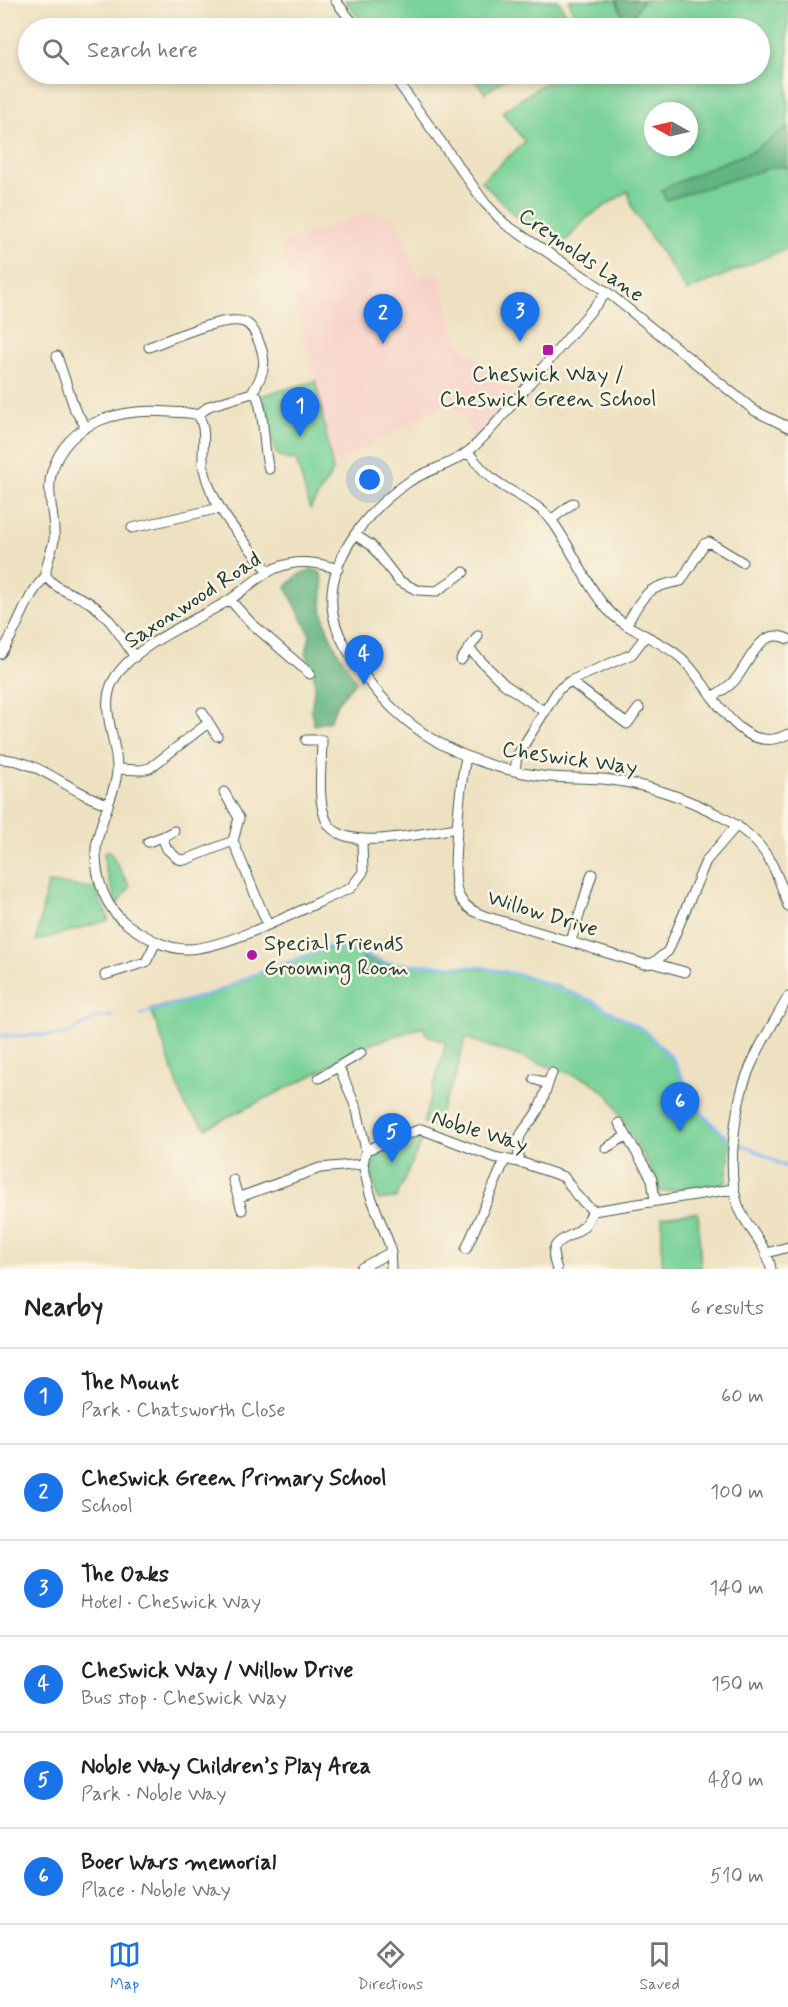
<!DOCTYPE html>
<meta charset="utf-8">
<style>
body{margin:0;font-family:Mynerve,sans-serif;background:#f2f2f2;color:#222}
.compass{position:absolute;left:644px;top:102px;width:54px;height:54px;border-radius:50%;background:#fff;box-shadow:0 3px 9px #0003;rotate:278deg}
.you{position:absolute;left:370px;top:480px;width:21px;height:21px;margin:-15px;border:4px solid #fff;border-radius:50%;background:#1a73e8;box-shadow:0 0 0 9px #1a73e833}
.badge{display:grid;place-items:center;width:39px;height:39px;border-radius:50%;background:#1a73e8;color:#fff;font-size:20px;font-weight:700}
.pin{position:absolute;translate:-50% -50px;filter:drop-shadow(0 2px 3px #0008)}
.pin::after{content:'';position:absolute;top:32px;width:21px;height:18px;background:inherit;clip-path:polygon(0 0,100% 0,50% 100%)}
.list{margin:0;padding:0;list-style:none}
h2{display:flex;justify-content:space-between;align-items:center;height:78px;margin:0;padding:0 24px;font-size:26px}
h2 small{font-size:20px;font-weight:400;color:#767676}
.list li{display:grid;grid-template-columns:39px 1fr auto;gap:18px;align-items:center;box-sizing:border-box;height:96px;padding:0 24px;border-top:2px solid #e0e0e0}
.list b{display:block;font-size:22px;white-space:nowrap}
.list p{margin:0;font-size:20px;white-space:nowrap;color:#767676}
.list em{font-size:20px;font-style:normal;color:#767676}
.icon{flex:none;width:33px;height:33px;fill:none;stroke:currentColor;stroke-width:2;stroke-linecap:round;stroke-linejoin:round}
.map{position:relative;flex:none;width:788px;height:1269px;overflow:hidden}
.search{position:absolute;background:#fff;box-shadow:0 3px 9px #0003;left:18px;right:18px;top:18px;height:66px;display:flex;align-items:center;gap:15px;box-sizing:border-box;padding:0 21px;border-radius:33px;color:#767676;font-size:22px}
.sheet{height:654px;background:#fff}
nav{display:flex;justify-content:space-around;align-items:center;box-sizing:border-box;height:84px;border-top:2px solid #e0e0e0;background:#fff;font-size:16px;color:#767676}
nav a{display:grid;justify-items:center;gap:3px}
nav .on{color:#1a73e8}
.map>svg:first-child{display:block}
.built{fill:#f7d1c8}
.green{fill:#79d299;stroke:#4c8866;stroke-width:1.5;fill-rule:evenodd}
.forest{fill:#62b481;stroke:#40785a;stroke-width:1.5}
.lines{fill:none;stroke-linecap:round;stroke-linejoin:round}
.stream{stroke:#83b9f2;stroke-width:3}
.minor-casing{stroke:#3e5649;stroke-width:11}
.minor{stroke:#fff;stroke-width:9}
.poi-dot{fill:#b5179e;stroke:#fcf5e5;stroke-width:2}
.labels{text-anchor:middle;stroke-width:5;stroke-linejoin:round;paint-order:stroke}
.street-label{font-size:22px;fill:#1f3d34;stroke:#fcf5e5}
.poi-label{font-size:22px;fill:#1f3d34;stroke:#fcf5e5}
</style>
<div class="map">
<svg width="788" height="1269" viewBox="0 0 788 1269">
<rect width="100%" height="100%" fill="#fcf5e5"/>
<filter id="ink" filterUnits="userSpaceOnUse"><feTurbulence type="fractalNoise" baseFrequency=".0167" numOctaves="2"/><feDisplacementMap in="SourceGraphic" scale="12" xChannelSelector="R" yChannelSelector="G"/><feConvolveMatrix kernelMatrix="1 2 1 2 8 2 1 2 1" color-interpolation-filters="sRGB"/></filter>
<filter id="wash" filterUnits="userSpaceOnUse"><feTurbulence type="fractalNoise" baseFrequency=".008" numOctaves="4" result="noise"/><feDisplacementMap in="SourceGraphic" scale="24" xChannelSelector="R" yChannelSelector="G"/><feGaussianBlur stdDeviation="1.35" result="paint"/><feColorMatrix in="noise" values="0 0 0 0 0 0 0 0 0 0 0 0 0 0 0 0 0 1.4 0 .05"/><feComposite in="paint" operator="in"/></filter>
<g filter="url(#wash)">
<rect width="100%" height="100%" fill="#eee1c1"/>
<path class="built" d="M 371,212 L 395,219 L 417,276 L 440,273 L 455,340 L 465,347 L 513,393 L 475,438 L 449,402 L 348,457 L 333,471 L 316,381 L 280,244 Z"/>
<path class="green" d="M 345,0 L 558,0 L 575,28 L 366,28 Z
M 569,0 L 788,0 L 788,248 L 687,291 L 633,210 L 628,191 L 588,217 L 562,245 L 514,215 L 481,181 L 525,142 L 502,112 L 546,82 L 540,74 L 760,74 L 760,28 L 578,28 ZM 653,111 L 689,111 L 689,147 L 653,147 Z
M 470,74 L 513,74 L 485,93 Z
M 316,381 L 333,471 L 310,509 L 296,459 L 288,460 L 276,454 L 263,395 Z
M 109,850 L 130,887 L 117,904 L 105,868 L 104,853 Z
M 48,883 L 95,888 L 109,920 L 36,941 Z
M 340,945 L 363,956 L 366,975 L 398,972 L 403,964 L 501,970 L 560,987 L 592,1001 L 644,1030 L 663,1048 L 673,1059 L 698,1109 L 731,1142 L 726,1183 L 658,1192 L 658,1182 L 610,1097 L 589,1080 L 465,1038 L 456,1076 L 434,1126 L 423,1123 L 446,1043 L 427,1035 L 423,1027 L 358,1048 L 313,1075 L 206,1128 L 186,1108 L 151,1009 C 181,1001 216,996 242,979 L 331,946 Z
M 424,1136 L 396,1198 L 378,1200 L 371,1171 L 373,1156 L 385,1148 Z
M 698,1212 L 701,1269 L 662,1269 L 662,1217 Z"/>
<path class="forest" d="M 616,0 L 643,0 L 627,27 Z
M 788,127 L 788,167 L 773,167 L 666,200 L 661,190 L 713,166 L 751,152 Z
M 312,569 L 320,572 C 327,585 320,599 323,614 C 328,638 343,661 356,681 L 337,703 L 330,721 L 314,725 L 311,711 L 315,684 L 313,669 L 306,653 L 310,635 L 286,587 L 298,575 Z
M 363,956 L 385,963 L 403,964 L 398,972 L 365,975 Z"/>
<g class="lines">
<path class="stream" d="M 141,1014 L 224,990 L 243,979 L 328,948 L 350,950 L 385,963 L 481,967 L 526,976 L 592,1001 L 644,1030 L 673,1059 L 698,1109 L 731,1142 L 751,1148 L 788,1168
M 0,1036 L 65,1035 L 99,1017 L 113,1016"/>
</g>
</g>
<g filter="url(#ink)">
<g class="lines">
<g class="minor-casing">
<path id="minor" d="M 335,0 L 357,28
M 392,74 L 485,203 L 505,224 L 607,292 L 755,411 L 788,427
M 607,292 C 578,326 549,360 521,394 C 504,413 489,434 469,451 C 452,465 429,469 410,481 C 371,507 328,556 332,606 C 334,634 351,657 367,679 C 410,737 471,766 541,776 C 561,779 582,777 603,779 C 644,783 688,798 724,818 C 764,840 775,864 788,906
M 149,347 C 171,339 223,315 244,322 C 253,325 257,337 260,345 C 268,364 262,377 252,393 L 209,406 L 198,415
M 57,356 L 75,410 L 86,427
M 252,393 L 257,396 C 266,420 262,445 269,469
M 468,452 C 477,464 487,476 500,484 C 517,496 538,503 552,521 C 573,549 584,583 608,610 C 627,631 658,638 680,657 C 710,682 738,761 788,734
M 551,520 L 573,503
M 132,528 L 220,508
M 355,535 L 371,545 L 399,581 L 417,590 L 437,591 L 464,572
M 338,569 C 316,562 298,559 276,568 C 259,575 246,589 231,599 C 198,620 132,645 113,681 C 97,711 122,748 116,779 C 111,803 98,825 96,849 C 95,878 105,909 128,925 C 145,937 165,949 186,949 C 225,950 312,904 351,888 L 363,872 L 362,841
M 230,600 L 251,623 L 310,674
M 627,624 C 644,594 646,587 681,581 L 704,544 L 709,542 L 742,562
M 469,649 L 504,684 L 545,712
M 0,654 C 19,630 24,597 46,576
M 135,657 C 122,638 109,615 90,603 C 74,593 57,591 46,576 C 45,564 52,552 54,540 C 56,517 45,493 52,471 C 69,419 123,408 170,412 C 180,413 189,412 198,415 C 209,432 200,451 204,469 C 212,509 245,541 269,572
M 461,660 L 478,636
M 570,681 L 627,724 L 639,708
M 712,697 C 720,692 729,687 735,680 C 750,663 760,625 788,639
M 202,712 L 217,736
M 306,740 L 322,740 C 322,764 316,800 327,822 C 344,855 428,831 458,828
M 466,758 C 461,779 450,876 458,894 C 464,908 477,914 491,918 L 644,964 L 653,963 L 668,951 L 706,861 L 737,825
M 0,759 C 39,759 71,794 108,804
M 117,769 L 141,770 L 150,768 L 208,723
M 515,771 L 517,756 L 558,690 L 570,681 L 632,654 L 645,637
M 224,792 L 239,818 L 233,841
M 174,831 L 162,837 L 167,849 L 178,859 L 185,860 L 233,841 L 267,923
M 148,842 L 162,837
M 571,941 L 592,874
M 653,963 L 685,972
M 105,975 L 146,962 L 156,942
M 339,1067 L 357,1110 L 366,1150 L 363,1164 L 370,1194 L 390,1246 L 391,1269
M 319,1078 L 361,1053
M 534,1079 L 548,1084
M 619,1123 L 652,1179 L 655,1201
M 606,1148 L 626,1136
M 366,1150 L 421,1129 L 494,1157 L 523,1163 L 564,1177 L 577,1196 L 593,1211 L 733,1189
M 520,1163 C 513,1128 527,1133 539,1108 C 545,1097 547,1085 552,1073
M 233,1180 L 242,1210
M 240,1197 L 320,1168 L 363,1164
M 466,1249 L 505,1160
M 767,1253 L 788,1247
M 361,1268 L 391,1252
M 557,1269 C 545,1238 566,1242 583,1227 C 587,1223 590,1216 593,1211
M 771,1269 C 767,1243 746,1229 738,1205 C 726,1171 735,1103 749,1070 C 759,1045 775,1021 788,997"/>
</g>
<use href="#minor" class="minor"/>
</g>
</g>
<g class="poi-dot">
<rect x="542" y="344" width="12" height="12" rx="3"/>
<circle cx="252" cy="955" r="6"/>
</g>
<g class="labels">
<g class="street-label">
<text transform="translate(582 254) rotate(35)" y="8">Creynolds Lane</text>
<text transform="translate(192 599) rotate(-33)" y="8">Saxonwood Road</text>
<text transform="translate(570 757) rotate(8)" y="8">Cheswick Way</text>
<text transform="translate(543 912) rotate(17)" y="8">Willow Drive</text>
<text transform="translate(480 1130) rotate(17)" y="8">Noble Way</text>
</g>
<g class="poi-label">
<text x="548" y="381">Cheswick Way /<tspan x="548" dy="25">Cheswick Green School</tspan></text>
<text x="264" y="950" text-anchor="start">Special Friends<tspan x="264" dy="25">Grooming Room</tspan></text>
</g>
</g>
</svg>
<svg class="compass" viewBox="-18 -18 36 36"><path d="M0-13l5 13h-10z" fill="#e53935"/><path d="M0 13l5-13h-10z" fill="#767676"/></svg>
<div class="you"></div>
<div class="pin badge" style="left:300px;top:437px">1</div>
<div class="pin badge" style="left:383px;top:344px">2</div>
<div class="pin badge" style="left:520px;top:342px">3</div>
<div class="pin badge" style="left:364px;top:685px">4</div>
<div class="pin badge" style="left:392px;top:1163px">5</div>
<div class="pin badge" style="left:680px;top:1132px">6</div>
<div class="search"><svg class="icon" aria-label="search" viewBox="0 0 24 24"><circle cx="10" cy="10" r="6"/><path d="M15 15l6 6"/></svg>Search here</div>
</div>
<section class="sheet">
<h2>Nearby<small>6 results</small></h2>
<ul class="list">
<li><span class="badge">1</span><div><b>The Mount</b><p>Park · Chatsworth Close</p></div><em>60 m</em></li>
<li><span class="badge">2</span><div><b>Cheswick Green Primary School</b><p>School</p></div><em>100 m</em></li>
<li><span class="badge">3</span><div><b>The Oaks</b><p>Hotel · Cheswick Way</p></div><em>140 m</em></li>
<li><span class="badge">4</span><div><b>Cheswick Way / Willow Drive</b><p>Bus stop · Cheswick Way</p></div><em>150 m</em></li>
<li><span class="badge">5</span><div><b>Noble Way Children’s Play Area</b><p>Park · Noble Way</p></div><em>480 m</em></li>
<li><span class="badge">6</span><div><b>Boer Wars memorial</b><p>Place · Noble Way</p></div><em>510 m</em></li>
</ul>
</section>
<nav>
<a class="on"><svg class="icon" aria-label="map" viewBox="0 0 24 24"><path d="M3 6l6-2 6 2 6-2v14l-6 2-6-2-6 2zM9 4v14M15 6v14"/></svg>Map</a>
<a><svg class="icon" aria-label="directions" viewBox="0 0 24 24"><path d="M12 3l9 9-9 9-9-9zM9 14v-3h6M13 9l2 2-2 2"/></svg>Directions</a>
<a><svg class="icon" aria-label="saved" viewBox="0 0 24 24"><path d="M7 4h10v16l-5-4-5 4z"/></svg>Saved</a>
</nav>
